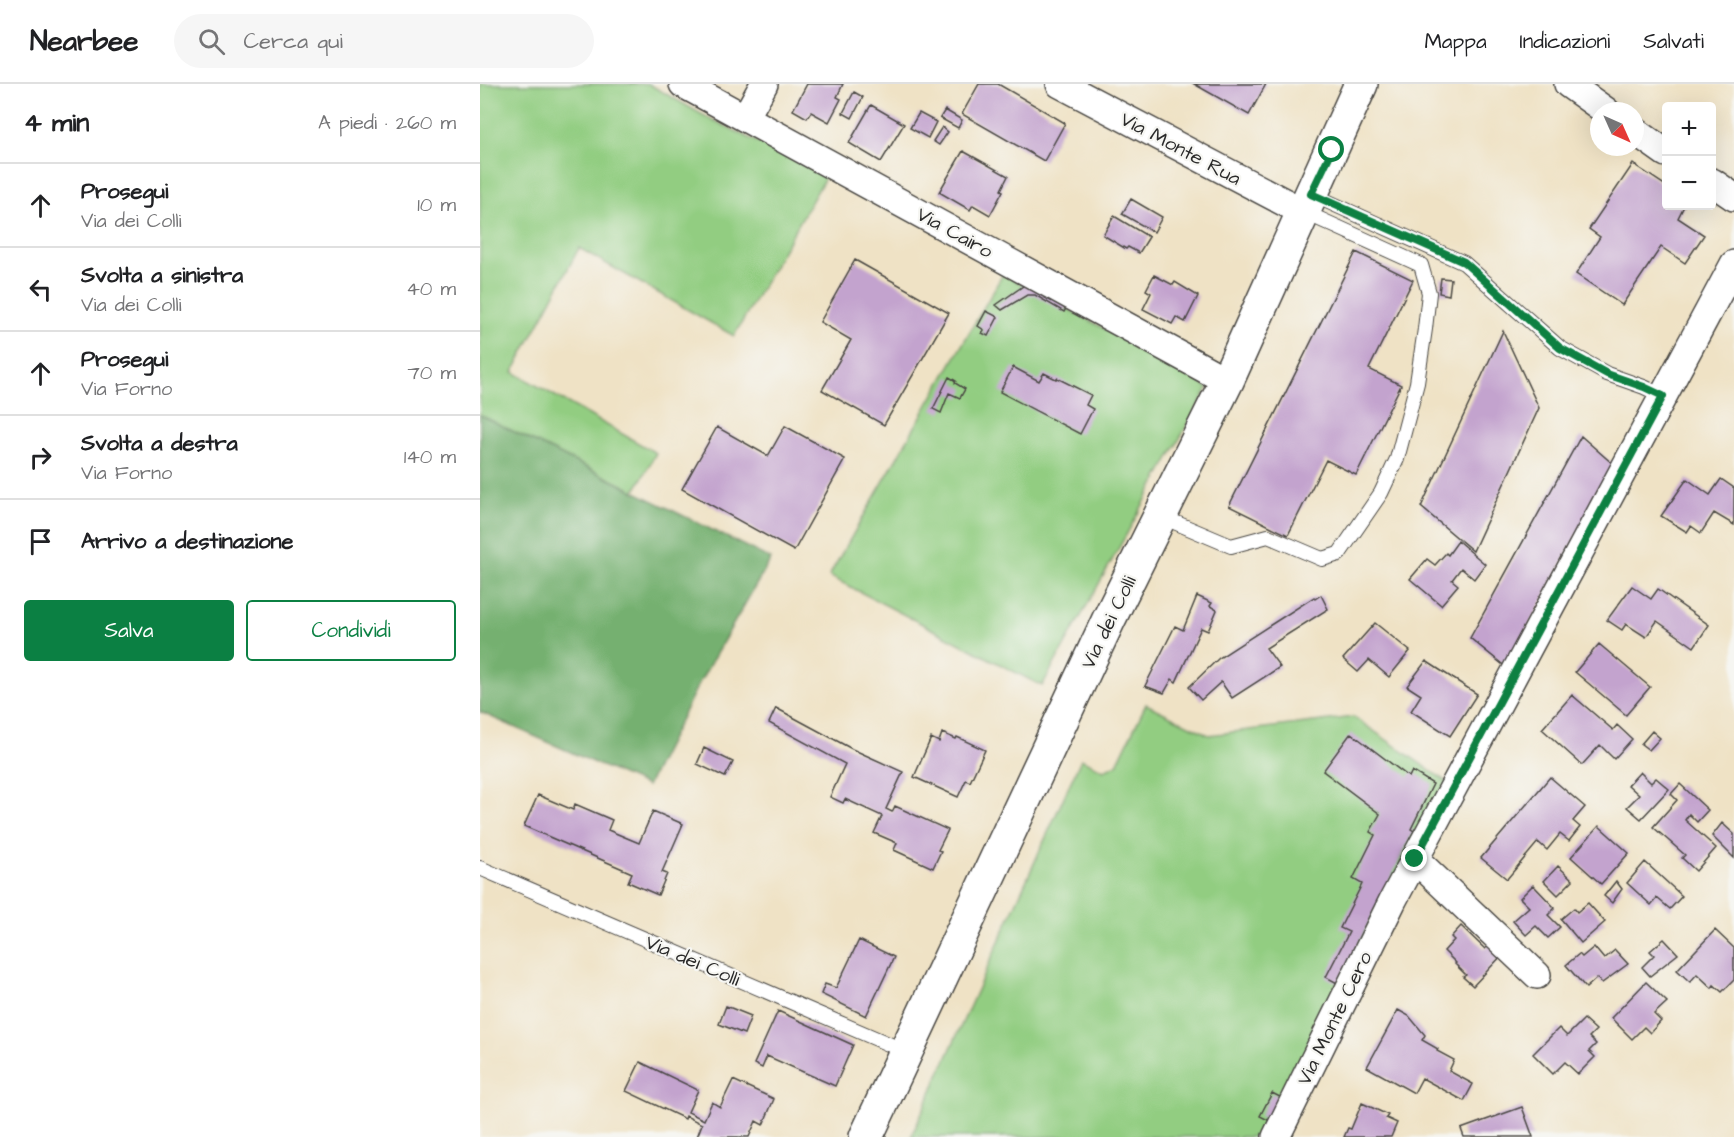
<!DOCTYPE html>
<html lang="it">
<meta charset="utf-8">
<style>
body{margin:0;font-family:"Architects Daughter",sans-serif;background:#f6f6f6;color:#202124}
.controls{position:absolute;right:18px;top:18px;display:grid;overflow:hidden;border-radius:6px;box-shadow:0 6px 24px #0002}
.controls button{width:54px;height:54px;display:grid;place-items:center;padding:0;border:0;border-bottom:2px solid #e0e0e0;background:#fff;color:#202124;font:30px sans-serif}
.compass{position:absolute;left:1110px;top:18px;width:54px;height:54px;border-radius:50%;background:#fff;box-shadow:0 6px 24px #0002;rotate:135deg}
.stop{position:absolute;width:18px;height:18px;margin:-14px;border:4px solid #0b8043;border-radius:50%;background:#fff}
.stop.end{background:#0b8043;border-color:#fff;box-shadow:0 2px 6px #0008}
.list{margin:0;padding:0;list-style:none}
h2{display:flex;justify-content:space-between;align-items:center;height:78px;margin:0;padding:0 24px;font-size:26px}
h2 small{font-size:20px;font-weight:400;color:#757577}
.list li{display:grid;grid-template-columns:39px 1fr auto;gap:18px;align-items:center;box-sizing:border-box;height:84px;padding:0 24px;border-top:2px solid #e0e0e0}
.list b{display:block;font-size:22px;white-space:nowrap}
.list p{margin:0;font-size:20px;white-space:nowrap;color:#757577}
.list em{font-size:20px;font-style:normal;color:#757577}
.actions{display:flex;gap:12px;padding:18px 24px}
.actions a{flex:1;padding:14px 0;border:2px solid #0b8043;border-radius:6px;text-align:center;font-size:21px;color:#0b8043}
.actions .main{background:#0b8043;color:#fff}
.icon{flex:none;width:33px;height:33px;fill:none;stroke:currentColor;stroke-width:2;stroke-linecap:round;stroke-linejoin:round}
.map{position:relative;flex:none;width:1254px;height:1053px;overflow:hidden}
header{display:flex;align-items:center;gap:36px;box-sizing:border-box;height:84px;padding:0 30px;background:#fff;border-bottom:2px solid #e0e0e0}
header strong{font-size:28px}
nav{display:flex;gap:33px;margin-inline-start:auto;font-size:21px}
.search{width:420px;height:54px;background:#f6f6f6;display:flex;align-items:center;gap:15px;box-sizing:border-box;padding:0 21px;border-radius:33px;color:#757577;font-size:22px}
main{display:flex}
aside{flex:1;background:#fff}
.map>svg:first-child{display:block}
.green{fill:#92cd81;stroke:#5e7c56;stroke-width:1.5}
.forest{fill:#75b06f;stroke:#506e4d;stroke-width:1.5}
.building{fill:#c3a3ce}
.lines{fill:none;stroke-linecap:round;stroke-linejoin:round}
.service-casing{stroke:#484642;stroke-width:16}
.minor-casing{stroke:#484642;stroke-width:30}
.secondary-casing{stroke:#484642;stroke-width:36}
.service{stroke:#fff;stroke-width:14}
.minor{stroke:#fff;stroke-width:27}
.secondary{stroke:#fff;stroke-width:33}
.route{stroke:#0b8043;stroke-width:8}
.labels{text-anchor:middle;stroke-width:4.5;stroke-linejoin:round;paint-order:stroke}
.street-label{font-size:20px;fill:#2b2b2b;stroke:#f6f6f2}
</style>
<header>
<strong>Nearbee</strong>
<div class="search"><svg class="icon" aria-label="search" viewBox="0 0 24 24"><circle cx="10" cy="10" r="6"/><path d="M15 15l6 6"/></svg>Cerca qui</div>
<nav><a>Mappa</a><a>Indicazioni</a><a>Salvati</a></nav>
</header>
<main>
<aside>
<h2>4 min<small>A piedi · 260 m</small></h2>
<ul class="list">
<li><svg class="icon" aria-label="ahead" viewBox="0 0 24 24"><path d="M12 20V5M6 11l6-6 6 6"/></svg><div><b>Prosegui</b><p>Via dei Colli</p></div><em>10 m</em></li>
<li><svg class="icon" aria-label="left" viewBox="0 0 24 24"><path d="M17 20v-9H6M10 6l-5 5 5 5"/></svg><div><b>Svolta a sinistra</b><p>Via dei Colli</p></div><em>40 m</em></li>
<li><svg class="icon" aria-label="ahead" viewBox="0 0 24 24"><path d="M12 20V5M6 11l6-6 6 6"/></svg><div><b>Prosegui</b><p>Via Forno</p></div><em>70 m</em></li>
<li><svg class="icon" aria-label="right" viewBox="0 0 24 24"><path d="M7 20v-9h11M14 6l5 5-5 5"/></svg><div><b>Svolta a destra</b><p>Via Forno</p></div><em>140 m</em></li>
<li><svg class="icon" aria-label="arrive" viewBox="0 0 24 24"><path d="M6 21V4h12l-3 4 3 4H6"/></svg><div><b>Arrivo a destinazione</b></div></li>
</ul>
<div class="actions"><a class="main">Salva</a><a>Condividi</a></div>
</aside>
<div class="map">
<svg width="1254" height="1053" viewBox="0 0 1254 1053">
<rect width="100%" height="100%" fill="#f6f6f2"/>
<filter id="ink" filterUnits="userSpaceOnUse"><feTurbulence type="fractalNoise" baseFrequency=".0167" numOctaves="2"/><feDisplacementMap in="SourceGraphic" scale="12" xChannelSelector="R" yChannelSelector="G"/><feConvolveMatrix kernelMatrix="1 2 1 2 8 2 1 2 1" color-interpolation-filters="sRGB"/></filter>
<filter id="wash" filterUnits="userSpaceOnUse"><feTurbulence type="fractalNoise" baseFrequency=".008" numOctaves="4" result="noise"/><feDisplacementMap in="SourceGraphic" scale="24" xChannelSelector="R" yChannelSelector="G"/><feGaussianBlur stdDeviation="1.35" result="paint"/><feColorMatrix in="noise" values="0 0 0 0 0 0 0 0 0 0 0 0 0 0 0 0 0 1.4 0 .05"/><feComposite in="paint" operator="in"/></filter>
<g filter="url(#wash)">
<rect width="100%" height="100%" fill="#efe2c5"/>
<path class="green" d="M 0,0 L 169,0 L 223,31 L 346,92 L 254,252 L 99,164 L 33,288 L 176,369 L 155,407 L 0,331 Z
M 523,190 L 707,289 L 728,304 L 562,602 L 349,492 Z
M 666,620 L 729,651 L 874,633 L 968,699 L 783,1053 L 431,1053 L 601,675 L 624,686 L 637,680 Z"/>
<path class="forest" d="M 0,331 L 291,475 L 218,601 L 167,702 L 0,628 Z"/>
<g id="blocks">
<path class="building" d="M 327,0 L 363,0 L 357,13 L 361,15 L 349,38 L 331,28 L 327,34 L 313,26 Z
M 499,0 L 518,0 L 585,39 L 564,77 L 482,30 Z
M 714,0 L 786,0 L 769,31 Z
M 374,8 L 383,13 L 372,34 L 363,29 Z
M 391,21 L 424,40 L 401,78 L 369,59 Z
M 465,26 L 482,36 L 478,44 L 460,34 Z
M 439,29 L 456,38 L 448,54 L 430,44 Z
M 462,43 L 468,48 L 459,61 L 453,57 Z
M 483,67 L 528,92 L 521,106 L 523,107 L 510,131 L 493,121 L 490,126 L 459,108 Z
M 1153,80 L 1186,102 L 1186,122 L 1204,122 L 1198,134 L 1224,151 L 1205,179 L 1181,163 L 1142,221 L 1096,190 L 1120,153 L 1109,145 Z
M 651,115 L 682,133 L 674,148 L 642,130 Z
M 634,132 L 669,153 L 659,169 L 648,163 L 646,165 L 623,151 Z
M 876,168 L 933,196 L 889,285 L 921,301 L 876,391 L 846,376 L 808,451 L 749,422 Z
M 375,176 L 469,229 L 404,341 L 342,306 L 371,256 L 340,238 Z
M 674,191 L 693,201 L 695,198 L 718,212 L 705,238 L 696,233 L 692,240 L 663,225 L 671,209 L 666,206 Z
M 961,194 L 971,195 L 969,211 L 959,209 Z
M 546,200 L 589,219 L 584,228 L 555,211 L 547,211 L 522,226 L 516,221 Z
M 506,227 L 518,233 L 508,252 L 502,249 L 504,246 L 498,242 Z
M 1023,247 L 1059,324 L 993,467 L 941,423 Z
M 533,283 L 559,297 L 564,289 L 576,295 L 577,294 L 611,311 L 606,321 L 613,325 L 600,350 L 520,308 Z
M 469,293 L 476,297 L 475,299 L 485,305 L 480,314 L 469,309 L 461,329 L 453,325 Z
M 305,342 L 365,375 L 314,467 L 202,405 L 237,343 L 288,372 Z
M 1101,352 L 1134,381 L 1027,584 L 990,554 Z
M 1207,395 L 1230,411 L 1241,395 L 1254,404 L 1254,441 L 1234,429 L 1221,449 L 1211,442 L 1207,448 L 1181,432 Z
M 978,457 L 1005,480 L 994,495 L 981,484 L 972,496 L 978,501 L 961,521 L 930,495 L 947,475 L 955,481 L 966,469 L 968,471 Z
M 1152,502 L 1171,515 L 1178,505 L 1229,541 L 1214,563 L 1177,537 L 1166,553 L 1146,540 L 1142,546 L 1127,536 Z
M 841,511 L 848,525 L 786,564 L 800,583 L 752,614 L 741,598 L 721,616 L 709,603 L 739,574 L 834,513 L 835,515 Z
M 717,512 L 732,519 L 730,522 L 737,526 L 728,547 L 721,544 L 696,598 L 692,595 L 684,609 L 665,602 L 695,542 L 703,546 Z
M 895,539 L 930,567 L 909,593 L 889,576 L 878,588 L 863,575 Z
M 1119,560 L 1170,603 L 1146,631 L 1095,588 Z
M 946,577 L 997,610 L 970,652 L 931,627 L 941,611 L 927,602 Z
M 1092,611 L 1133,646 L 1137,641 L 1152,655 L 1134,675 L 1120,661 L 1102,681 L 1062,645 Z
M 296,624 L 372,665 L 423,688 L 406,725 L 412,728 L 415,722 L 468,746 L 458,766 L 461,767 L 453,784 L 414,766 L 417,759 L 394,749 L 402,732 L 365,715 L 363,719 L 350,713 L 365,680 L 289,639 Z
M 1172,647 L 1180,654 L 1169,666 L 1161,660 Z
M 462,649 L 476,655 L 477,653 L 505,666 L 490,698 L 486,696 L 478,713 L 434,693 L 451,654 L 459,658 Z
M 871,649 L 929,693 L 932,687 L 953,700 L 931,745 L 934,747 L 859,900 L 846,893 L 869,848 L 860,844 L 882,800 L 873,795 L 895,751 L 890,748 L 900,730 L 843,687 Z
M 224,664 L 253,678 L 245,693 L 217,680 Z
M 1160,688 L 1171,699 L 1176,694 L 1189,705 L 1161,735 L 1147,723 L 1159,711 L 1148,701 Z
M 1070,693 L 1105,723 L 1093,737 L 1100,743 L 1089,757 L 1080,750 L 1067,766 L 1058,758 L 1027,795 L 1001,774 Z
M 1200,700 L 1228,726 L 1217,738 L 1209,730 L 1205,736 L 1236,764 L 1216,787 L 1202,774 L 1205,771 L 1173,743 L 1197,716 L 1191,710 Z
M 58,711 L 93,726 L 95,720 L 132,736 L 128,746 L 159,759 L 173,727 L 203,740 L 182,788 L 187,790 L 178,811 L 148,798 L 152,789 L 44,742 Z
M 1242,739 L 1254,750 L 1254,774 L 1232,752 Z
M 1119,742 L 1149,769 L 1121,800 L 1091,773 Z
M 1165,778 L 1202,812 L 1190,825 L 1177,814 L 1171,821 L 1147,799 Z
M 1078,782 L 1093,796 L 1078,811 L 1064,797 Z
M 1136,797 L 1142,805 L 1132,819 L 1124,812 Z
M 1053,801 L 1075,824 L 1068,831 L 1080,843 L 1068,854 L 1056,842 L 1046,851 L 1033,837 L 1049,823 L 1040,814 Z
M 1108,819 L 1125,838 L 1101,859 L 1081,835 L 1094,824 L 1097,828 Z
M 981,842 L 1005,865 L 1012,858 L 1024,869 L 993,902 L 983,893 L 986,891 L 975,880 L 976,879 L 964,867 L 974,856 L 971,853 Z
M 1235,846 L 1254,864 L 1254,896 L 1242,908 L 1234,901 L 1232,904 L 1217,890 L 1210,898 L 1197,886 Z
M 1184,855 L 1198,870 L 1170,892 L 1162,883 L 1174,871 L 1170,867 Z
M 379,856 L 414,873 L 386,932 L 341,910 L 345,900 L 356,904 Z
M 1114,863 L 1124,875 L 1135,866 L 1148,880 L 1122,899 L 1117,894 L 1106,904 L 1086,881 L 1099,870 L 1102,873 Z
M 1166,898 L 1187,918 L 1174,930 L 1181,937 L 1170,949 L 1164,943 L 1152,955 L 1131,934 Z
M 246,922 L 271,932 L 264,950 L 239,940 Z
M 918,926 L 929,932 L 945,951 L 942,956 L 958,965 L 957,967 L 974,976 L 969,987 L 993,1000 L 984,1017 L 942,994 L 934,1009 L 887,983 Z
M 298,927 L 373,961 L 355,1002 L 287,972 L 282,984 L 274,980 Z
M 1104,935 L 1116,946 L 1109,953 L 1116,960 L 1109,967 L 1115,973 L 1098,990 L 1085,978 L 1073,990 L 1053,970 L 1079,944 L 1087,952 Z
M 160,978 L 218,1006 L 208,1028 L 224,1036 L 232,1018 L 240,1023 L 253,996 L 294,1015 L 283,1041 L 276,1037 L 269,1053 L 217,1053 L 222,1040 L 206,1032 L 205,1035 L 146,1007 Z
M 792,1009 L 808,1017 L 796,1040 L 780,1032 Z
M 882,1019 L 908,1031 L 906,1034 L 917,1039 L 911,1053 L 864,1053 L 868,1044 L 871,1045 Z
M 1042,1023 L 1053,1053 L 984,1053 L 981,1045 Z"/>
</g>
</g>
<g filter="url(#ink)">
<use href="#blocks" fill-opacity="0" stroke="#484642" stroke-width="1.5"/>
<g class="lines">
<g class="service-casing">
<path id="service" d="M 831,110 L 984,179 L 1080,264 L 1127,290 L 1164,303 L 1183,312
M 680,432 L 751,462 L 788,452 L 842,475 L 859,470 L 901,409 L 917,375 L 937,299 L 945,245 L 949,209 L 941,181 L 824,128
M 0,784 L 427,968"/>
</g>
<g class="minor-casing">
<path id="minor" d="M 203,0 L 747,297
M 580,0 L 823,128
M 1088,0 L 1126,27
M 265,34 L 284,0
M 1155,47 L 1186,69
M 1232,98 L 1254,113
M 935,775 L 1057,891
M 796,1053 L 913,816 L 1254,180"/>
</g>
<g class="secondary-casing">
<path id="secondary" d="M 386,1053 L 629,535 L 747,297 L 881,0"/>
</g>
<use href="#service" class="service"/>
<use href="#minor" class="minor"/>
<use href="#secondary" class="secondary"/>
</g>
</g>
<g class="lines" filter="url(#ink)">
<path class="route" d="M 852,66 L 831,110 L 984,178 L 1080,264 L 1127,290 L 1164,303 L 1183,312 L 935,775"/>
</g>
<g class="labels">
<g class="street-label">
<text transform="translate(701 64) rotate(28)" y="7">Via Monte Rua</text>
<text transform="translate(475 148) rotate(29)" y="7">Via Cairo</text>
<text transform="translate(628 538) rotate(-64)" y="7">Via dei Colli</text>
<text transform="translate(213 876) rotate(23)" y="7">Via dei Colli</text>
<text transform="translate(854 934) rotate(-64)" y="7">Via Monte Cero</text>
</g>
</g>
</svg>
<div class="controls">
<button>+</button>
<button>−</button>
</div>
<svg class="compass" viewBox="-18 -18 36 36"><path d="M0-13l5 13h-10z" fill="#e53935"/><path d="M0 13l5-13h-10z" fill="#757577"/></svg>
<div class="stop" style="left:852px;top:66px"></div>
<div class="stop end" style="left:935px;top:775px"></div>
</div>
</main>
